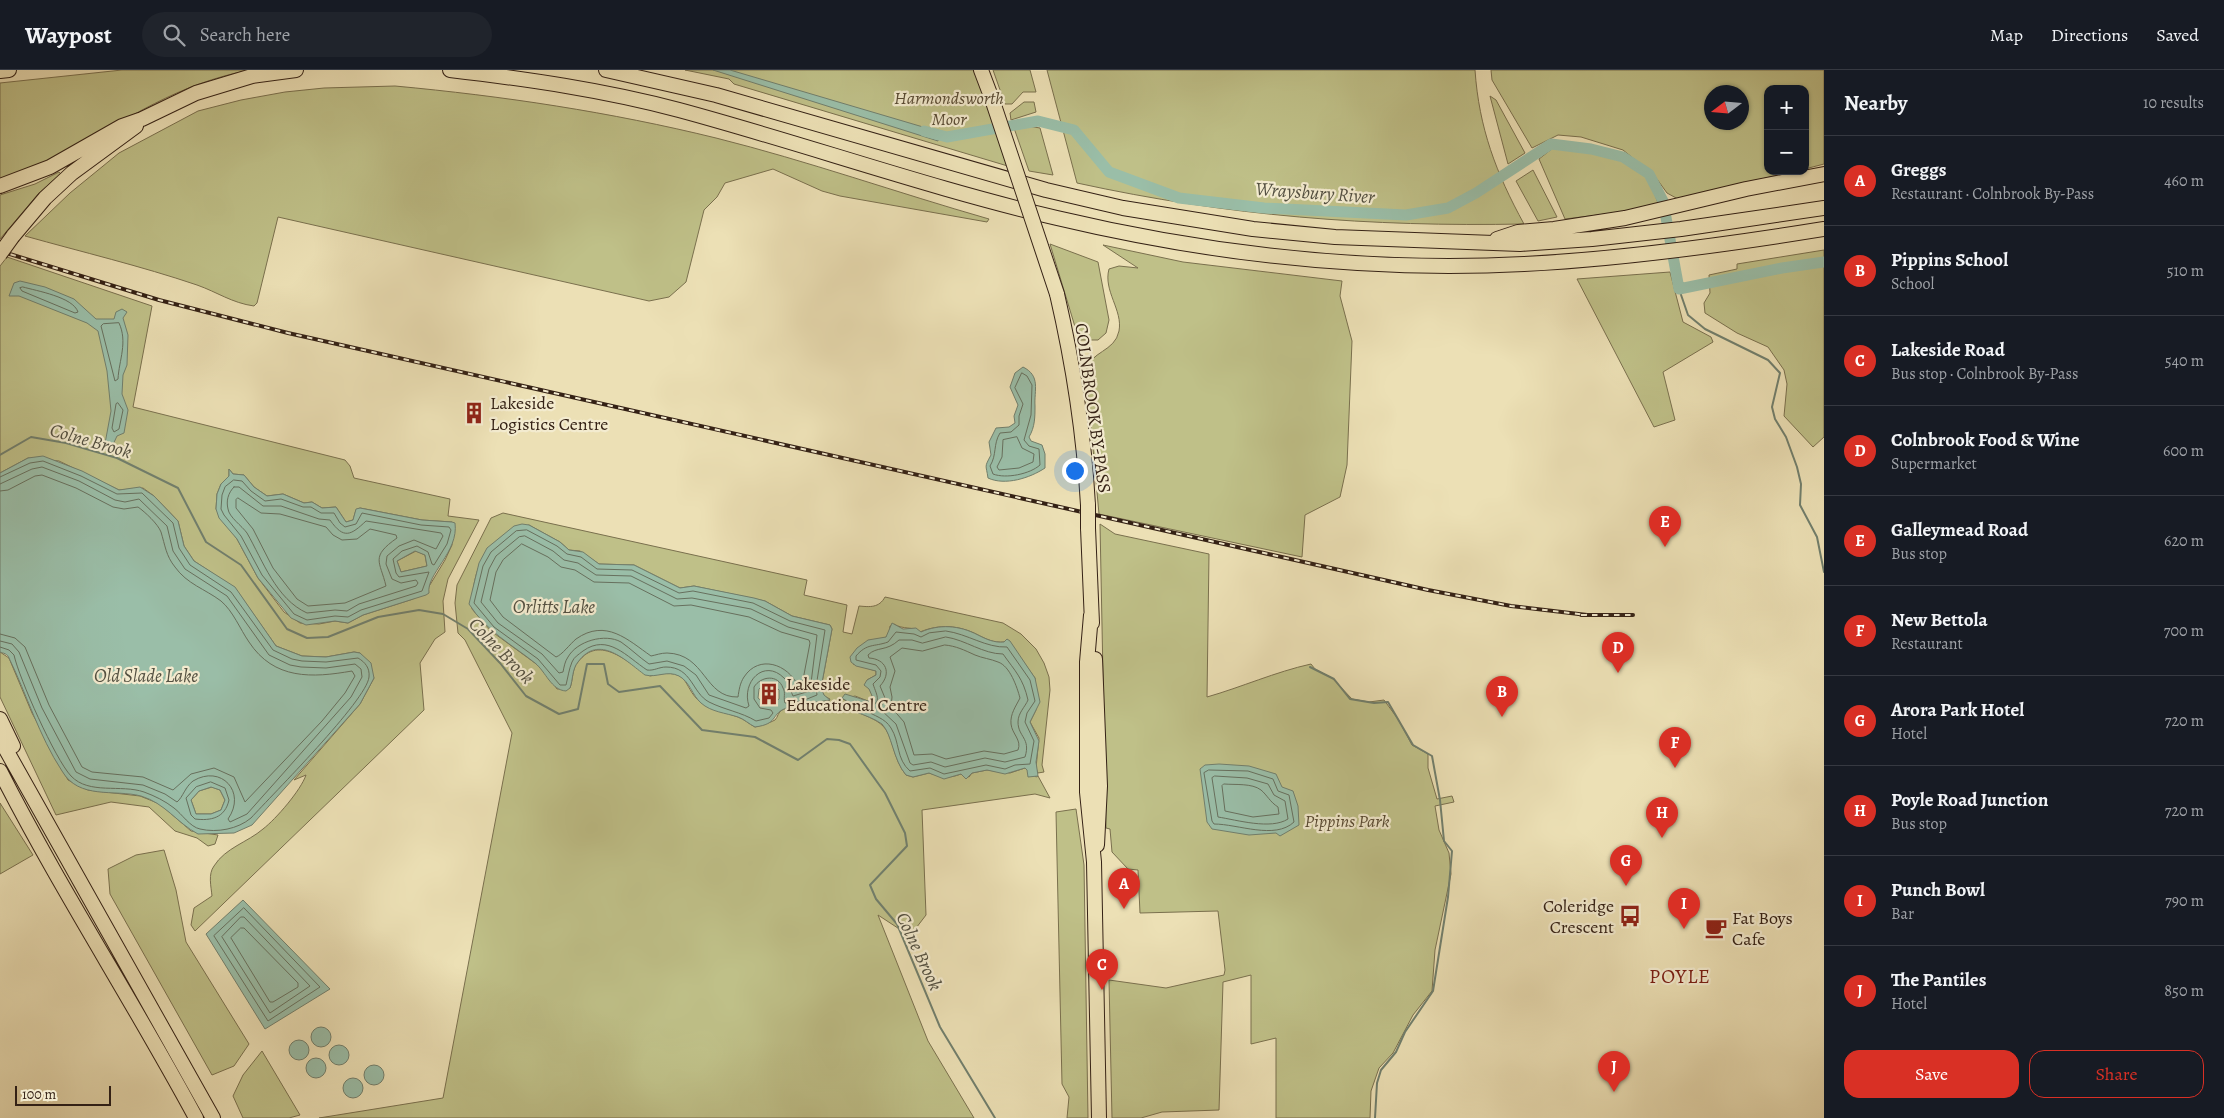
<!DOCTYPE html>
<meta charset="utf-8">
<style>
body{margin:0;font-family:Alegreya,serif;background:#20242c;color:#f1f3f6}
.controls{position:absolute;right:15px;top:15px;display:grid;overflow:hidden;border-radius:10px;box-shadow:0 1px 4px #0004}
.controls button{width:45px;height:45px;display:grid;place-items:center;padding:0;border:0;border-bottom:1px solid #363941;background:#171b24;color:#f1f3f6;font:25px sans-serif}
.compass{position:absolute;left:1704px;top:15px;width:45px;height:45px;border-radius:50%;background:#171b24;box-shadow:0 1px 4px #0004;rotate:254deg}
.scale{position:absolute;left:15px;bottom:12px;width:96px;box-sizing:border-box;padding-left:5px;border:2px solid #342115;border-top:0;font-size:14px;line-height:18px;white-space:nowrap;color:#342115;-webkit-text-stroke:4px #f3ebcf;paint-order:stroke}
.you{position:absolute;left:1074px;top:400px;width:18px;height:18px;margin:-12px;border:4px solid #fff;border-radius:50%;background:#1a73e8;box-shadow:0 0 0 8px #1a73e833}
.badge{display:grid;place-items:center;width:32px;height:32px;border-radius:50%;background:#d93025;color:#fff;font-size:16px;font-weight:700}
.pin{position:absolute;translate:-50% -41px;filter:drop-shadow(0 1px 2px #0008)}
.pin::after{content:'';position:absolute;top:26px;width:18px;height:15px;background:inherit;clip-path:polygon(0 0,100% 0,50% 100%)}
.list{margin:0;padding:0;list-style:none}
h2{display:flex;justify-content:space-between;align-items:center;height:65px;margin:0;padding:0 20px;font-size:21px}
h2 small{font-size:16px;font-weight:400;color:#9ea1a6}
.list li{display:grid;grid-template-columns:32px 1fr auto;gap:15px;align-items:center;box-sizing:border-box;height:90px;padding:0 20px;border-top:1px solid #363941}
.list b{display:block;font-size:19px;white-space:nowrap}
.list p{margin:0;font-size:16px;white-space:nowrap;color:#9ea1a6}
.list em{font-size:16px;font-style:normal;color:#9ea1a6}
.actions{display:flex;gap:10px;padding:15px 20px}
.actions a{flex:1;padding:11px 0;border:1px solid #d93025;border-radius:15px;text-align:center;font-size:18px;color:#d93025}
.actions .main{background:#d93025;color:#fff}
.icon{flex:none;width:28px;height:28px;fill:none;stroke:currentColor;stroke-width:2;stroke-linecap:round;stroke-linejoin:round}
.map{position:relative;flex:none;width:1824px;height:1048px;overflow:hidden}
header{display:flex;align-items:center;gap:30px;box-sizing:border-box;height:70px;padding:0 25px;background:#171b24;border-bottom:1px solid #363941}
header strong{font-size:24px}
nav{display:flex;gap:28px;margin-inline-start:auto;font-size:18px}
.search{width:350px;height:45px;background:#20242c;display:flex;align-items:center;gap:12px;box-sizing:border-box;padding:0 18px;border-radius:28px;color:#9ea1a6;font-size:19px}
main{display:flex}
aside{flex:1;background:#171b24}
.map>svg:first-child{display:block}
.green{fill:#bfc088;stroke:#7a704e;fill-rule:evenodd}
.water{fill:#9abea8;stroke:#717f6d;fill-rule:evenodd}
.lines{fill:none;stroke-linecap:round;stroke-linejoin:round}
.shore{stroke:#67705e;stroke-width:1}
.stream{stroke:#717f6d;stroke-width:2}
.river{stroke:#9abea8;stroke-width:11}
.highway-casing{stroke:#342115;stroke-width:16}
.highway{stroke:#ece0b5;stroke-width:14}
.rail-casing{stroke:#342115;stroke-width:4}
.rail{stroke:#f3ebcf;stroke-width:2;stroke-dasharray:5.5;stroke-linecap:butt}
.highway-bridge-casing{stroke:#342115;stroke-width:16;stroke-linecap:butt}
.highway-bridge{stroke:#ece0b5;stroke-width:14}
.labels{text-anchor:middle;stroke-width:4.5;stroke-linejoin:round;paint-order:stroke}
.park-label{font-size:18px;font-style:italic;fill:#574932;stroke:#f3ebcf}
.poi-label{font-size:18px;fill:#342115;stroke:#f3ebcf;text-anchor:start}
.street-label{font-size:18px;fill:#342115;stroke:#f3ebcf}
.water-label{font-size:19px;font-style:italic;fill:#535041;stroke:#f3ebcf}
.quarter-label{font-size:20px;letter-spacing:1px;fill:#7a1f14;stroke:#f3ebcf}
</style>
<header>
<strong>Waypost</strong>
<div class="search"><svg class="icon" aria-label="search" viewBox="0 0 24 24"><circle cx="10" cy="10" r="6"/><path d="M15 15l6 6"/></svg>Search here</div>
<nav><a>Map</a><a>Directions</a><a>Saved</a></nav>
</header>
<main>
<div class="map">
<svg width="1824" height="1048" viewBox="0 0 1824 1048">
<rect width="100%" height="100%" fill="#ece0b5"/>
<filter id="stains"><feTurbulence type="fractalNoise" baseFrequency=".004" numOctaves="4"/><feColorMatrix values="0 0 0 0 .2 0 0 0 0 .09 0 0 0 0 .02 0 0 0 .5 -.17"/></filter>
<radialGradient id="worn" r=".72"><stop offset=".6" stop-color="#630" stop-opacity="0"/><stop offset="1" stop-color="#630" stop-opacity=".3"/></radialGradient>
<path class="green" d="M 122,0 L 250,0 C 177,14 129,48 67,83 C 46,95 22,103 0,112 L 0,13 Z
M 685,0 L 976,0 L 1011,97 L 734,14 L 729,9 Z
M 993,0 L 1030,0 L 1036,22 L 1023,22 L 1012,34 L 1005,34 Z
M 1047,0 L 1475,0 C 1479,58 1496,103 1524,154 C 1370,157 1228,146 1077,113 Z
M 1491,0 L 1824,0 L 1824,94 L 1805,99 L 1805,19 L 1768,19 L 1768,101 L 1795,101 L 1678,129 L 1667,123 L 1654,105 L 1623,80 L 1581,67 L 1558,65 L 1532,78 L 1492,10 ZM 1712,22 L 1742,22 L 1742,52 L 1712,52 Z
M 395,16 C 503,26 610,42 716,68 C 808,91 898,123 989,149 L 987,152 L 840,126 L 822,121 L 773,99 L 725,113 L 717,127 L 704,140 L 686,212 L 669,227 L 649,231 L 278,147 L 257,233 L 254,236 C 232,233 217,222 197,215 C 141,196 82,182 25,166 L 70,123 L 119,83 L 198,41 L 241,30 L 285,22 L 324,18 Z
M 1490,26 L 1496,30 L 1525,83 L 1508,94 Z
M 1024,32 L 1034,32 L 1036,42 L 1011,50 L 1010,43 Z
M 1022,55 L 1040,58 L 1053,105 L 1029,101 L 1014,58 Z
M 1553,78 C 1582,80 1627,83 1647,108 C 1652,115 1655,125 1658,133 L 1622,142 L 1565,149 L 1539,89 Z
M 1533,100 L 1557,147 L 1538,151 L 1516,111 Z
M 59,102 L 61,104 L 39,123 L 0,169 L 0,125 L 35,114 Z
M 1050,174 L 1098,192 L 1109,250 L 1106,263 L 1098,270 L 1079,270 Z
M 1103,175 L 1183,192 L 1342,211 L 1340,226 L 1352,271 L 1347,395 L 1340,427 L 1305,445 L 1302,487 L 1099,444 L 1086,301 C 1090,281 1115,282 1119,261 C 1123,240 1103,221 1109,199 L 1119,196 L 1138,198 Z
M 1824,180 L 1824,367 L 1813,377 L 1784,346 L 1787,314 L 1784,300 L 1768,277 L 1737,263 L 1705,243 L 1704,233 L 1710,223 L 1709,205 L 1737,199 L 1737,194 Z
M 7,187 L 152,236 L 133,337 L 345,390 L 350,396 L 354,408 L 450,429 L 448,446 L 479,450 L 448,509 L 443,531 L 445,562 L 435,569 L 420,593 L 424,640 L 195,861 L 191,855 L 194,838 L 212,826 C 211,816 208,804 214,796 C 225,778 248,772 263,759 C 276,749 301,720 306,705 L 294,710 L 360,634 L 374,608 L 360,583 L 354,582 L 326,587 L 302,586 L 276,576 L 235,518 L 194,491 L 184,476 L 178,451 L 154,426 L 143,418 L 119,420 L 59,391 L 28,388 L 0,403 L 0,196 ZM 229,399 L 233,404 L 244,405 L 254,417 L 267,426 L 283,424 L 304,433 L 312,432 L 322,438 L 336,437 L 346,452 L 353,450 L 356,440 L 360,438 L 422,450 L 452,452 L 452,475 L 445,490 L 428,518 L 413,529 L 363,545 L 348,553 L 335,551 L 319,554 L 300,553 L 284,542 L 258,508 L 237,469 L 216,439 L 217,424 L 221,414 L 229,406 Z
M 1670,202 L 1683,252 L 1711,267 L 1713,272 L 1663,302 L 1675,350 L 1654,357 L 1577,209 Z
M 503,443 L 807,510 L 804,525 L 847,535 L 843,562 L 852,564 L 859,536 C 870,537 879,538 885,527 L 1003,553 L 1021,564 L 1036,579 L 1044,593 L 1049,607 L 1050,620 L 1042,695 L 1044,702 L 1038,703 L 1036,698 L 1039,668 L 1030,652 L 1036,640 L 1035,608 L 1007,569 L 1004,572 C 994,573 986,569 978,565 C 959,555 939,554 920,562 C 913,556 903,560 894,554 L 890,556 L 889,564 L 886,567 L 853,594 L 876,601 L 876,605 L 867,610 L 873,628 L 868,631 L 855,626 L 843,629 L 853,635 L 855,641 C 864,645 876,649 883,656 C 893,665 893,690 906,705 L 913,707 L 929,703 C 942,707 948,709 961,704 L 969,707 L 972,703 L 987,700 L 1010,703 L 1025,698 L 1036,707 L 1038,706 L 1050,728 L 1035,724 L 922,740 L 926,845 L 910,866 L 878,845 L 928,971 L 974,1048 L 319,1048 L 443,1028 L 512,663 L 465,570 L 458,563 L 455,533 L 457,515 L 491,448 ZM 529,455 L 560,472 L 569,480 L 580,481 L 599,494 L 634,495 L 680,518 L 694,516 L 765,531 L 792,546 L 830,555 L 832,559 L 821,618 L 824,626 L 830,629 L 829,631 C 824,630 786,637 782,640 C 778,642 778,647 775,650 C 770,653 761,655 755,657 C 749,654 744,649 738,647 C 727,643 716,641 705,635 C 680,621 695,595 650,606 C 629,594 600,563 578,592 C 572,598 573,610 570,618 L 557,619 L 548,605 L 535,593 L 491,561 L 472,539 C 472,498 486,465 529,455 Z
M 1100,454 L 1115,464 L 1209,484 L 1207,627 C 1242,617 1275,602 1311,594 L 1315,599 L 1332,608 L 1352,629 L 1369,632 L 1384,630 L 1398,649 L 1412,675 L 1428,684 L 1428,698 L 1437,729 L 1452,726 L 1454,732 L 1435,736 L 1439,760 L 1449,783 L 1451,804 L 1435,880 L 1432,921 L 1413,945 L 1393,983 L 1379,998 L 1371,1021 L 1370,1048 L 1276,1048 L 1276,968 L 1251,974 L 1251,905 L 1223,912 L 1219,1040 L 1162,1042 L 1141,1048 L 1112,1048 L 1109,910 L 1166,918 L 1224,905 L 1225,900 L 1218,841 L 1140,843 L 1138,800 L 1128,799 L 1112,782 L 1110,759 L 1106,758 Z
M 416,481 L 425,485 L 427,496 L 401,502 L 397,491 Z
M 0,582 L 9,588 L 32,643 L 68,710 L 88,720 L 140,726 L 160,734 L 191,761 L 218,765 L 215,774 L 208,776 L 197,768 L 175,761 L 149,737 L 111,732 L 56,745 L 0,627 Z
M 212,717 L 220,720 L 225,730 L 221,740 L 211,744 L 196,744 L 191,730 L 199,721 Z
M 0,733 L 33,785 L 0,804 Z
M 1076,739 L 1084,795 L 1088,1048 L 1067,1048 L 1069,1027 L 1062,1014 L 1056,742 Z
M 164,780 L 176,820 L 186,872 L 249,974 L 234,996 L 212,1005 L 110,824 L 108,799 L 136,785 Z
M 262,981 L 300,1045 L 289,1048 L 243,1048 L 233,1026 L 243,1005 Z"/>
<path class="water" d="M 713,0 L 730,0 L 940,62 L 938,71 Z
M 20,211 L 45,217 L 74,229 L 96,249 L 114,249 L 116,242 L 122,239 L 127,242 L 123,248 L 128,265 L 127,295 L 123,305 L 122,324 L 128,340 L 124,363 L 117,366 L 110,381 L 104,379 L 111,341 L 107,301 L 98,261 L 87,253 L 19,226 L 9,226 L 14,213 Z
M 1023,297 C 1041,306 1034,320 1035,336 C 1035,347 1035,357 1029,367 L 1031,371 L 1042,375 L 1045,384 L 1045,398 C 1030,408 1005,416 988,408 C 986,394 984,398 991,385 L 989,372 L 996,358 L 1009,357 L 1015,353 L 1014,346 L 1018,335 L 1010,317 L 1015,303 Z
M 43,386 L 82,401 L 119,420 L 140,417 L 154,426 L 178,451 L 184,476 L 194,491 L 235,517 L 276,576 L 302,586 L 326,587 L 354,582 L 360,583 L 371,593 L 374,608 L 360,634 L 252,755 L 234,763 L 198,764 C 177,753 165,733 141,726 C 114,719 79,730 62,701 C 39,666 27,625 9,588 C 8,584 3,583 0,582 L 0,403 L 28,388 ZM 211,717 L 220,720 L 225,730 L 221,740 L 211,744 L 196,744 L 191,730 L 199,721 Z
M 229,399 L 233,404 L 244,405 L 254,417 L 267,426 L 283,424 L 304,433 L 312,432 L 322,438 L 336,437 L 346,452 L 353,450 L 356,439 L 360,438 L 422,450 L 452,452 L 455,453 C 459,482 426,504 429,523 L 426,525 L 363,545 L 348,553 L 335,551 L 306,555 L 291,548 L 258,508 L 237,469 L 219,448 L 216,439 L 217,424 L 221,414 L 229,406 ZM 415,481 L 425,485 L 427,496 L 401,502 L 397,491 Z
M 522,454 L 529,455 L 560,472 L 569,480 L 583,482 L 599,494 L 634,495 L 680,518 L 694,516 L 754,528 L 765,531 L 792,546 L 830,555 L 832,559 L 821,618 L 824,625 L 830,630 C 822,631 791,636 784,639 C 771,645 778,654 755,657 C 749,654 744,649 738,647 C 726,643 711,642 701,633 C 692,625 690,612 679,606 C 667,600 657,608 645,605 C 626,591 599,563 578,592 C 572,599 573,610 570,618 L 566,621 C 551,620 546,602 535,593 C 511,574 486,561 469,534 L 479,493 L 487,478 L 514,456 ZM 765,613 L 773,614 L 779,620 L 779,629 L 773,634 L 765,634 L 758,628 L 759,619 Z
M 892,553 L 903,559 L 916,558 L 921,562 C 939,554 959,555 978,565 C 986,569 994,573 1004,572 L 1007,569 L 1010,571 L 1035,608 L 1040,632 L 1030,652 L 1039,671 L 1036,692 L 1038,706 L 1028,707 L 1027,700 L 1025,698 L 1005,704 L 987,700 L 972,703 L 966,709 L 961,704 L 944,709 L 929,703 L 913,707 L 906,705 C 893,690 892,664 882,654 C 875,649 864,645 856,642 L 853,635 L 842,628 L 845,624 L 868,631 L 873,628 L 869,619 L 864,615 L 867,610 L 876,605 L 876,601 L 856,596 L 851,592 L 850,587 L 857,578 L 868,570 L 886,567 Z
M 1219,694 L 1249,696 L 1276,704 L 1282,717 L 1293,721 L 1298,736 L 1299,755 L 1280,766 L 1276,763 L 1249,765 L 1212,759 L 1207,752 L 1200,699 L 1205,695 Z
M 243,830 L 330,919 L 265,959 L 206,864 Z
M311 967a10 10 0 1 1 20 0a10 10 0 1 1-20 0Z
M289 980a10 10 0 1 1 20 0a10 10 0 1 1-20 0Z
M329 985a10 10 0 1 1 20 0a10 10 0 1 1-20 0Z
M306 998a10 10 0 1 1 20 0a10 10 0 1 1-20 0Z
M364 1005a10 10 0 1 1 20 0a10 10 0 1 1-20 0Z
M343 1018a10 10 0 1 1 20 0a10 10 0 1 1-20 0Z"/>
<g class="lines">
<path class="shore" d="M 23,217 C 37,221 73,227 78,242 L 75,243 L 22,221 L 20,218 Z
M 119,253 C 128,272 119,290 118,309 L 115,311 L 101,256 L 103,254 Z
M 1022,303 L 1027,306 L 1032,315 L 1031,345 L 1024,370 L 1029,376 L 1039,379 L 1040,395 C 1030,404 1006,409 993,404 L 990,396 C 997,385 993,374 1000,363 L 1011,362 L 1019,355 L 1019,346 L 1023,334 L 1015,318 Z
M 118,333 L 123,340 L 119,359 L 114,362 L 112,358 L 116,334 Z
M 1017,367 L 1022,378 L 1034,384 L 1033,392 L 1019,398 L 999,400 L 997,397 L 1002,387 L 1003,370 Z
M 0,407 L 30,393 L 43,391 L 81,406 L 117,424 L 142,423 L 173,453 L 179,478 L 190,495 L 231,522 L 273,580 L 292,589 L 302,591 L 326,592 L 358,588 C 365,592 370,598 369,607 C 367,630 272,725 251,748 C 238,759 217,763 200,759 C 190,757 182,744 174,738 C 165,731 155,726 144,722 C 121,714 89,725 71,706 C 55,689 19,608 14,585 L 9,580 L 0,577
M 234,410 L 242,411 L 251,421 L 265,431 L 281,429 L 303,437 L 311,437 L 321,443 L 334,443 L 340,453 L 345,457 L 356,454 L 362,443 L 421,455 L 449,457 L 451,460 L 447,474 L 434,495 L 432,494 L 428,482 L 417,476 L 402,481 L 393,489 L 396,503 L 399,507 L 429,502 L 422,521 L 361,540 L 348,547 L 335,546 L 307,550 L 294,544 L 262,505 L 241,466 L 224,445 L 221,439 L 222,425 L 225,417 Z
M 0,414 L 32,399 L 42,397 L 79,411 L 115,430 L 125,432 L 139,429 L 167,456 L 173,481 L 185,499 L 227,526 L 269,585 L 290,595 L 301,597 L 326,598 L 355,594 L 361,599 L 362,607 L 351,627 L 247,744 L 230,752 L 228,749 C 247,722 221,694 193,711 C 185,717 183,727 177,732 L 165,724 L 143,715 L 90,709 L 76,702 L 42,638 L 19,582 L 12,574 L 0,571
M 234,417 L 239,417 L 263,436 L 281,436 L 319,449 L 330,450 C 344,470 351,465 366,451 L 441,463 L 443,466 L 436,479 L 414,470 L 399,476 L 387,486 L 386,494 L 392,509 L 401,513 L 416,510 L 418,513 L 416,516 L 359,534 L 347,541 L 335,540 L 307,543 C 276,529 263,491 247,463 C 242,456 229,447 228,439 C 226,431 228,423 234,417 Z
M 0,421 L 8,420 L 35,406 L 42,405 L 76,418 L 113,437 L 124,439 L 138,437 C 145,442 158,454 161,462 C 165,475 166,486 175,497 C 187,514 205,519 221,531 C 233,541 240,559 249,572 C 274,610 312,608 352,601 L 355,606 L 345,623 L 322,651 L 245,732 L 234,707 L 214,698 L 191,704 L 173,720 L 143,707 L 92,702 L 82,697 L 49,635 L 25,577 L 15,568 L 0,564
M 238,428 L 261,443 L 280,444 L 326,457 L 333,465 L 342,470 L 357,469 L 370,459 L 396,465 L 397,468 C 370,487 380,491 386,516 L 345,533 L 308,536 L 297,529 L 273,498 L 253,459 L 236,438 L 236,430 Z
M 527,460 L 557,476 L 567,484 L 581,487 L 597,499 L 632,500 L 679,523 L 693,521 L 753,533 L 790,551 L 825,560 L 816,617 L 817,625 L 802,631 L 785,633 C 783,628 786,623 783,618 C 778,604 761,606 754,617 L 754,629 L 760,638 L 771,640 L 773,643 L 769,648 L 756,651 C 741,642 725,640 709,632 C 692,623 692,597 666,597 C 659,597 654,601 647,600 C 627,587 608,563 583,581 C 578,585 574,587 572,592 C 569,599 568,607 566,615 L 560,615 L 538,589 L 494,557 L 474,533 L 483,496 L 491,482 L 516,461 Z
M 525,466 L 553,481 L 564,490 L 578,493 L 596,505 L 631,506 L 677,529 L 692,528 L 751,539 L 788,557 L 817,565 L 810,621 L 793,626 C 790,620 790,613 784,608 C 764,588 741,612 749,636 L 746,638 L 709,625 L 696,605 L 684,596 L 667,591 L 649,594 C 639,587 631,579 621,572 C 605,563 577,571 568,587 C 565,591 564,597 563,602 L 559,603 L 542,584 L 498,553 L 481,532 L 489,499 L 496,486 L 519,467 Z
M 522,474 L 548,487 L 561,497 L 575,500 L 594,512 L 629,513 L 674,536 L 691,535 L 749,547 L 781,562 L 809,570 L 810,573 L 802,615 L 798,616 C 788,594 759,584 744,607 C 740,613 739,620 738,627 C 704,628 706,584 667,583 C 661,583 656,585 651,586 C 628,570 606,548 576,569 C 570,574 562,585 556,587 L 503,547 L 490,530 L 496,502 L 503,490 Z
M 946,561 C 968,564 986,578 1007,577 L 1030,610 L 1035,631 L 1027,643 L 1025,652 L 1034,671 L 1030,694 L 1015,695 L 1005,699 L 986,695 L 944,704 L 930,698 L 910,701 C 896,689 900,672 891,658 C 885,648 874,646 865,640 L 866,637 C 883,634 877,626 873,614 L 880,607 L 881,601 L 876,595 L 856,590 L 856,586 C 867,573 874,577 888,572 L 896,562 L 914,564 L 921,567 L 929,563 Z
M 946,567 C 966,570 983,584 1003,584 C 1015,601 1023,608 1028,630 C 1025,637 1018,643 1018,652 C 1018,667 1031,668 1025,687 L 1005,692 L 985,688 L 945,697 L 931,692 L 913,695 L 910,693 L 896,654 L 880,639 L 885,628 L 880,616 C 892,603 886,589 869,588 L 868,585 C 877,576 886,582 899,570 L 912,570 L 922,573 Z
M 945,575 C 956,576 964,580 975,585 C 982,588 991,589 998,592 C 1010,596 1017,617 1020,628 C 1016,636 1010,644 1011,654 C 1012,664 1022,670 1018,680 L 1004,684 L 984,681 L 946,689 L 932,684 L 914,685 L 904,652 L 891,637 L 892,627 L 890,617 L 895,601 L 890,587 L 902,578 L 922,581 Z
M 1209,700 L 1248,701 L 1273,709 L 1278,721 L 1289,725 L 1294,752 C 1275,770 1238,754 1214,754 L 1212,751 L 1204,703 Z
M 1215,706 L 1247,708 L 1268,714 L 1274,725 L 1285,731 L 1288,749 C 1271,760 1237,750 1218,747 L 1212,708 Z
M 211,712 L 225,718 L 229,730 C 225,748 211,751 195,749 L 191,745 L 186,728 L 196,717 Z
M 1224,714 C 1235,715 1252,713 1261,720 C 1267,725 1270,732 1278,737 L 1279,744 L 1253,747 L 1225,741 L 1222,716 Z
M 244,838 L 320,917 L 268,951 L 214,866 Z
M 241,847 L 244,847 L 310,916 L 270,943 L 222,867 Z
M 241,858 L 244,858 L 298,913 L 298,917 L 273,932 L 270,932 L 231,868 Z"/>
<path class="stream" d="M 1679,219 L 1688,245 L 1705,259 L 1768,290 L 1780,303 L 1772,337 L 1775,349 L 1786,367 L 1797,397 L 1801,414 L 1800,435 L 1817,467 L 1824,502
M 0,385 L 31,367 L 66,373 L 117,388 L 178,418 L 206,472 L 241,495 L 287,559 L 307,568 L 328,567 L 378,547 L 419,540 L 443,544 L 468,559 L 500,593 L 526,626 L 559,644 L 578,639 L 587,594 L 604,594 L 608,614 L 619,622 L 660,616 L 702,660 L 755,667 L 798,690 L 827,669 L 839,670 L 850,674 L 885,723 L 905,763 L 907,776 L 870,815 L 876,829 L 897,854 L 940,957 L 995,1048
M 1310,597 L 1334,609 L 1350,629 L 1374,633 L 1388,632 L 1413,675 L 1432,686 L 1440,730 L 1444,771 L 1452,781 L 1448,827 L 1433,921 L 1405,962 L 1396,982 L 1381,1000 L 1377,1013 L 1375,1048"/>
<path class="river" d="M 924,61 L 947,67 L 1038,51 L 1074,60 L 1109,102 L 1179,128 L 1264,138 L 1406,145 L 1448,138 L 1476,123 L 1551,74 L 1591,79 L 1623,87 L 1649,104 L 1663,131 L 1679,219 L 1782,198 L 1824,192"/>
<g class="highway-casing">
<path id="highway" d="M 450,0 C 527,9 604,20 679,40 C 805,74 929,118 1057,148 C 1209,184 1367,202 1524,194 C 1625,189 1725,175 1824,159
M 606,0 L 716,25 L 1046,120 L 1123,138 L 1253,159 L 1335,167 L 1520,174 L 1592,169 L 1681,159 L 1824,138
M 981,0 L 992,29
M 0,1 L 9,0
M 0,116 L 50,97 L 122,56 L 142,49 L 196,23 L 252,6 L 296,0
M 13,166 L 45,128 L 72,103 L 136,56
M 1497,169 L 1518,162 L 1554,159 L 1625,148 L 1746,119 L 1824,104
M 1057,224 C 1073,293 1084,364 1088,435
M 1088,458 L 1092,553
M 1091,545 L 1087,592 L 1087,722 L 1094,792 L 1099,1048
M 1095,589 L 1100,716 L 1097,775
M 0,649 L 13,676
M 0,669 L 213,1048
M 0,701 C 60,819 133,931 196,1048"/>
</g>
<use href="#highway" class="highway"/>
<g class="rail-casing">
<path id="rail" d="M 0,181 L 159,230 L 288,263 L 1428,520 L 1511,536 L 1587,545
M 1581,545 L 1633,545"/>
</g>
<use href="#rail" class="rail"/>
<g class="highway-bridge-casing">
<path id="highway-bridge" d="M 992,29 L 1057,224
M 0,184 L 13,166
M 1088,435 L 1088,458"/>
</g>
<use href="#highway-bridge" class="highway-bridge"/>
</g>
<defs>
<g id="building-bare" transform="scale(1.725)"><path d="M-4-6H4V6H1V3H-1V6H-4ZM-2.5-4.3h1.7v1.8h-1.7ZM.8-4.3h1.7v1.8H.8ZM-2.5-1h1.7V.8h-1.7ZM.8-1h1.7V.8H.8Z" fill="#8f2418" stroke="#f3ebcf" stroke-width="2.5" paint-order="stroke"/></g>
<g id="bus-bare" transform="scale(1.725)"><path d="M-5-6H5V4H4V6H2V4H-2V6H-4V4H-5ZM-3.5-4V0h7V-4ZM-3.5 1.2v1.5H-2V1.2ZM2 1.2v1.5H3.5V1.2Z" fill="#8f2418" stroke="#f3ebcf" stroke-width="2.5" paint-order="stroke"/></g>
<g id="cafe-bare" transform="scale(1.725)"><path d="M-5.5-4.5H6V0H3Q3 3.5 0 3.5H-2.5Q-5.5 3.5-5.5 0ZM3-3.2v2h1.7v-2ZM-6 4.5H4V6H-6Z" fill="#8f2418" stroke="#f3ebcf" stroke-width="2.5" paint-order="stroke"/></g>
</defs>
<g fill-rule="evenodd">
<use href="#building-bare" x="474" y="343"/>
<use href="#building-bare" x="769" y="624"/>
<use href="#bus-bare" x="1630" y="846"/>
<use href="#cafe-bare" x="1716" y="858"/>
</g>
<g class="labels">
<g class="park-label">
<text x="949" y="34">Harmondsworth<tspan x="949" dy="21">Moor</tspan></text>
<text x="1347" y="757">Pippins Park</text>
</g>
<g class="poi-label">
<text x="490" y="339">Lakeside<tspan x="490" dy="21">Logistics Centre</tspan></text>
<text x="786" y="620">Lakeside<tspan x="786" dy="21">Educational Centre</tspan></text>
<text x="1614" y="842" text-anchor="end">Coleridge<tspan x="1614" dy="21">Crescent</tspan></text>
<text x="1732" y="854">Fat Boys<tspan x="1732" dy="21">Cafe</tspan></text>
</g>
<g class="street-label">
<text transform="translate(1093 338) rotate(82)" y="6">COLNBROOK BY-PASS</text>
</g>
<g class="water-label">
<text transform="translate(1315 122) rotate(4)" y="7">Wraysbury River</text>
<text transform="translate(91 370) rotate(16)" y="7">Colne Brook</text>
<text x="554" y="543">Orlitts Lake</text>
<text transform="translate(502 580) rotate(46)" y="7">Colne Brook</text>
<text x="146" y="612">Old Slade Lake</text>
<text transform="translate(920 881) rotate(65)" y="7">Colne Brook</text>
</g>
<g class="quarter-label">
<text x="1680" y="913">POYLE</text>
</g>
</g>
<rect width="100%" height="100%" filter="url(#stains)"/>
<rect width="100%" height="100%" fill="url(#worn)"/>
</svg>
<div class="controls">
<button>+</button>
<button>−</button>
</div>
<svg class="compass" viewBox="-18 -18 36 36"><path d="M0-13l5 13h-10z" fill="#e53935"/><path d="M0 13l5-13h-10z" fill="#9ea1a6"/></svg>
<div class="scale">100 m</div>
<div class="you"></div>
<div class="pin badge" style="left:1124px;top:839px">A</div>
<div class="pin badge" style="left:1502px;top:647px">B</div>
<div class="pin badge" style="left:1102px;top:920px">C</div>
<div class="pin badge" style="left:1618px;top:603px">D</div>
<div class="pin badge" style="left:1665px;top:477px">E</div>
<div class="pin badge" style="left:1675px;top:698px">F</div>
<div class="pin badge" style="left:1626px;top:816px">G</div>
<div class="pin badge" style="left:1662px;top:768px">H</div>
<div class="pin badge" style="left:1684px;top:859px">I</div>
<div class="pin badge" style="left:1614px;top:1022px">J</div>
</div>
<aside>
<h2>Nearby<small>10 results</small></h2>
<ul class="list">
<li><span class="badge">A</span><div><b>Greggs</b><p>Restaurant · Colnbrook By-Pass</p></div><em>460 m</em></li>
<li><span class="badge">B</span><div><b>Pippins School</b><p>School</p></div><em>510 m</em></li>
<li><span class="badge">C</span><div><b>Lakeside Road</b><p>Bus stop · Colnbrook By-Pass</p></div><em>540 m</em></li>
<li><span class="badge">D</span><div><b>Colnbrook Food &amp; Wine</b><p>Supermarket</p></div><em>600 m</em></li>
<li><span class="badge">E</span><div><b>Galleymead Road</b><p>Bus stop</p></div><em>620 m</em></li>
<li><span class="badge">F</span><div><b>New Bettola</b><p>Restaurant</p></div><em>700 m</em></li>
<li><span class="badge">G</span><div><b>Arora Park Hotel</b><p>Hotel</p></div><em>720 m</em></li>
<li><span class="badge">H</span><div><b>Poyle Road Junction</b><p>Bus stop</p></div><em>720 m</em></li>
<li><span class="badge">I</span><div><b>Punch Bowl</b><p>Bar</p></div><em>790 m</em></li>
<li><span class="badge">J</span><div><b>The Pantiles</b><p>Hotel</p></div><em>850 m</em></li>
</ul>
<div class="actions"><a class="main">Save</a><a>Share</a></div>
</aside>
</main>
